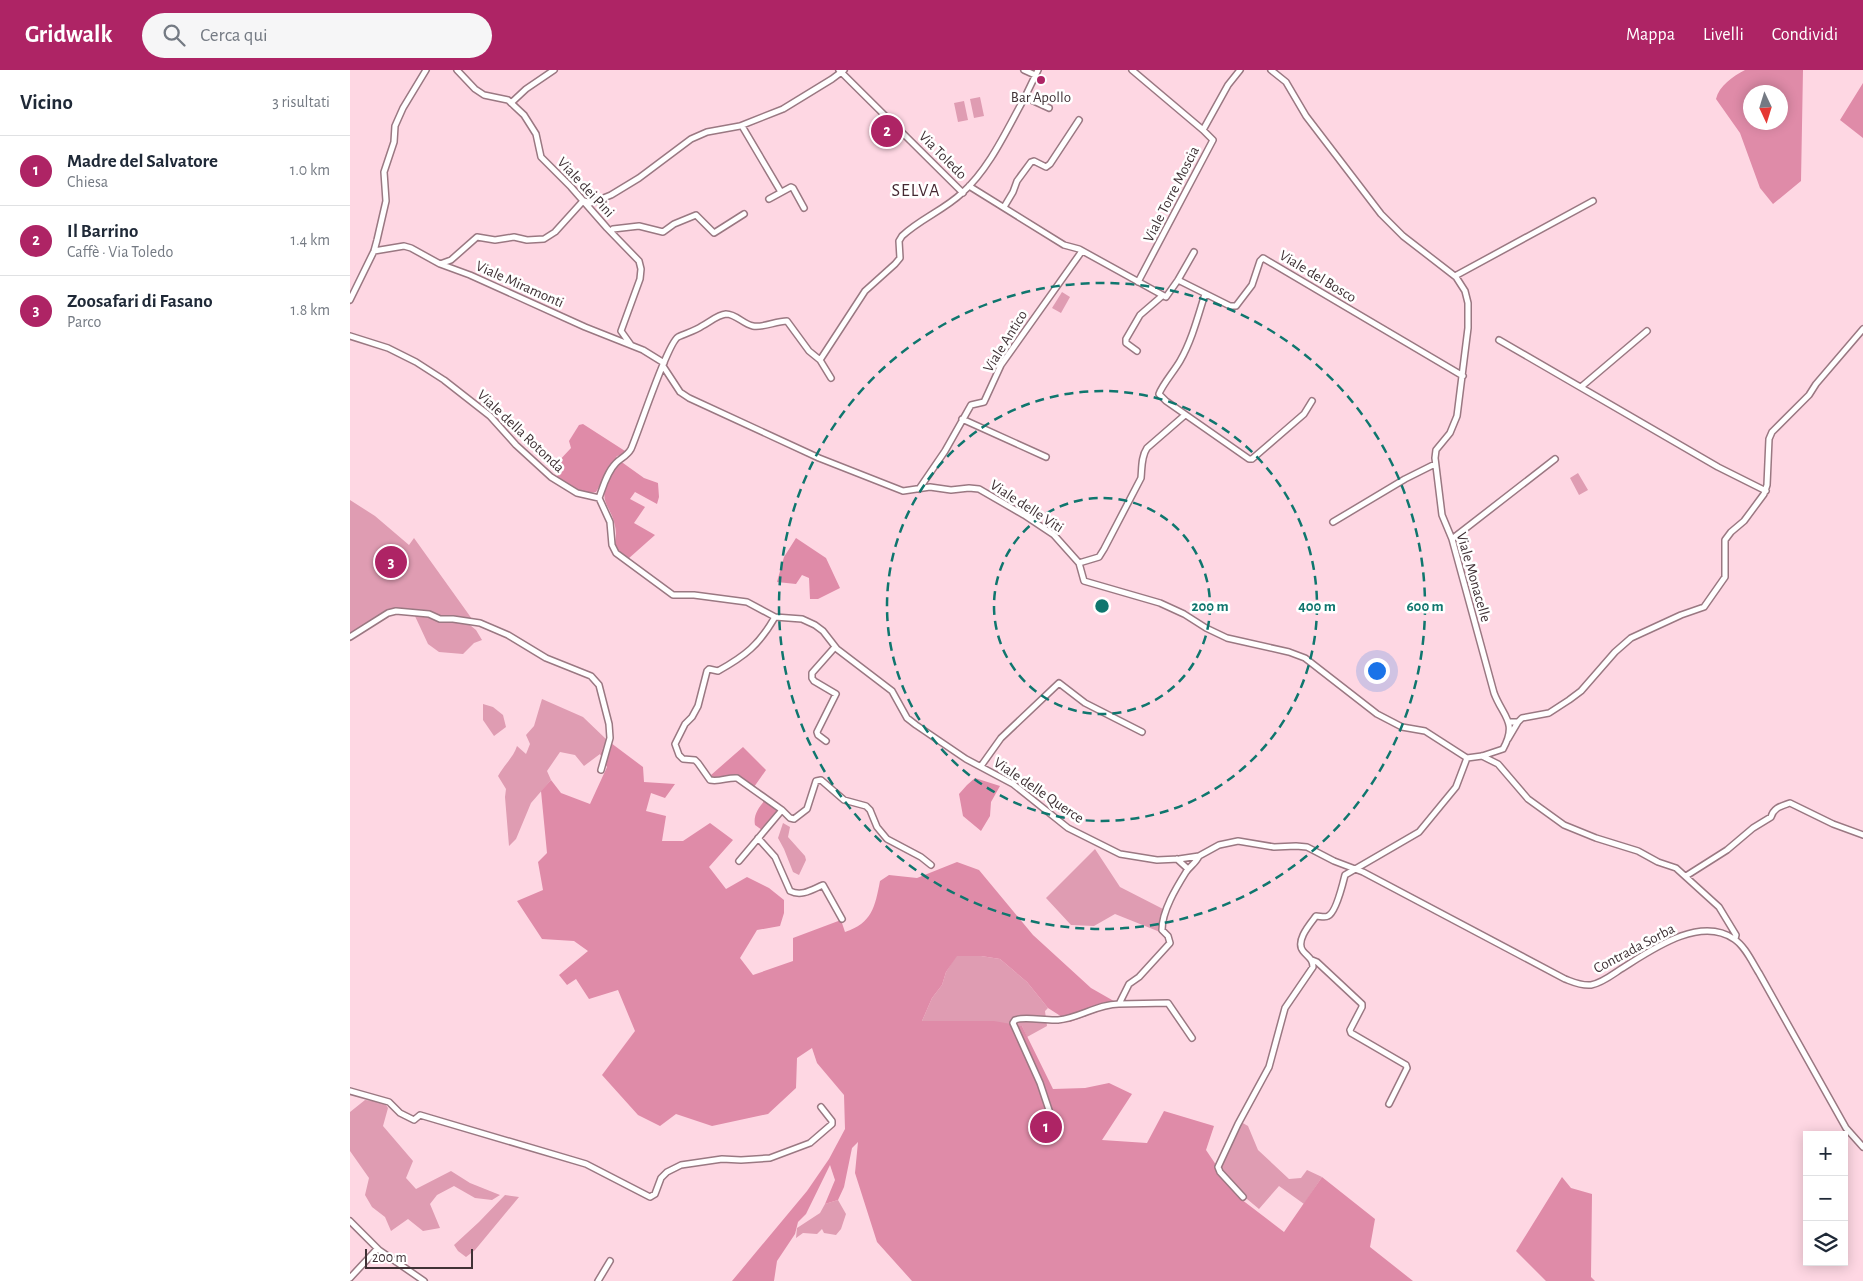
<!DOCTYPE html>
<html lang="it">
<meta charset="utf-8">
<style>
body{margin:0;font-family:"Alegreya Sans",sans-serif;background:#f6f6f7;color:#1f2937}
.controls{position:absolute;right:15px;bottom:15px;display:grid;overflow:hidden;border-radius:0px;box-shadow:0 2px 12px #0003}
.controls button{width:45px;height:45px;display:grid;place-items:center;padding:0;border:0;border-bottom:1px solid #e0e1e3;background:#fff;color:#1f2937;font:25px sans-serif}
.compass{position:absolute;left:1393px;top:15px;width:45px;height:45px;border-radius:50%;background:#fff;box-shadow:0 2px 12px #0003;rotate:176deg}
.scale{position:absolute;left:15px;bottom:12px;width:108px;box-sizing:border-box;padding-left:5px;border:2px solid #403236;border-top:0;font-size:14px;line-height:18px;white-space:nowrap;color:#403236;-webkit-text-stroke:4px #fff;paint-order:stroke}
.you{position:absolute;left:1026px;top:600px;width:18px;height:18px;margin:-12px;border:4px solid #fff;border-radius:50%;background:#1a73e8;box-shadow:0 0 0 8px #1a73e833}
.badge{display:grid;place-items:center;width:32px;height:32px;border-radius:50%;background:#ae2465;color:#fff;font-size:16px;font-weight:700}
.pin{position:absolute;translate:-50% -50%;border:2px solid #fff;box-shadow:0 1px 5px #0006}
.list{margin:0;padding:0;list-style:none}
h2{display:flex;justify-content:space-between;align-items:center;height:65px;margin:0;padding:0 20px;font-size:21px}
h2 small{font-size:16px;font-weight:400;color:#747a83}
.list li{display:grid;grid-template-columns:32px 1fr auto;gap:15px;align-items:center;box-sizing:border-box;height:70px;padding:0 20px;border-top:1px solid #e0e1e3}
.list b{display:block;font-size:19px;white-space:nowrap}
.list p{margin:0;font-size:16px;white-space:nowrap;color:#747a83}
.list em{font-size:16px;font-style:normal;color:#747a83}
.icon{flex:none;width:28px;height:28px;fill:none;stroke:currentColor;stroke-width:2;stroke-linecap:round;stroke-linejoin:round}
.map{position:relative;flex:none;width:1513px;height:1211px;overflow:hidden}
header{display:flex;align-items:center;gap:30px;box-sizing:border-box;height:70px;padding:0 25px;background:#ae2465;color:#fff}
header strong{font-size:24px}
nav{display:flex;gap:28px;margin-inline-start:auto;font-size:18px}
.search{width:350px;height:45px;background:#f6f6f7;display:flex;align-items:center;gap:12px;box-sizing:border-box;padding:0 18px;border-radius:28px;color:#747a83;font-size:19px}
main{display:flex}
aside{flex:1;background:#fff}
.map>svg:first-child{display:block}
.green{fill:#df9cb2}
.forest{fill:#df8ba8;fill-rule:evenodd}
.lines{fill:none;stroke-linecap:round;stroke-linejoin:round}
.minor-casing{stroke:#9a7882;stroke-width:8}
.minor{stroke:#fff;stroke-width:5}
.ring{fill:none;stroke:#0f766e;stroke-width:2.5;stroke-dasharray:9 6}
.poi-dot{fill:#ae2465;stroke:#fff;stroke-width:2}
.labels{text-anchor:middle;stroke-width:5;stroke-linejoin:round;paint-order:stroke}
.poi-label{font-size:15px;fill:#403236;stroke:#fff}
.street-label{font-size:15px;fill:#403236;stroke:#fff}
.quarter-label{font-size:18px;letter-spacing:1px;fill:#452832;stroke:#fff}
.centre{fill:#0f766e;stroke:#fff;stroke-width:2.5}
.ring-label{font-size:15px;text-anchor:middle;font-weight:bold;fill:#0f766e;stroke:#fff;stroke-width:5;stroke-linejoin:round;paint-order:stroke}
</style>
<header>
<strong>Gridwalk</strong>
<div class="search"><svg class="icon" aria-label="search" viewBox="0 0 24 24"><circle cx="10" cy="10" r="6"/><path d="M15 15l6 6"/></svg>Cerca qui</div>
<nav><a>Mappa</a><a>Livelli</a><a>Condividi</a></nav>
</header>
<main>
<aside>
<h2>Vicino<small>3 risultati</small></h2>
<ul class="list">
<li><span class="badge">1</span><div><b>Madre del Salvatore</b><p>Chiesa</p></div><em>1.0 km</em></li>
<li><span class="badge">2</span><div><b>Il Barrino</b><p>Caffè · Via Toledo</p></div><em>1.4 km</em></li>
<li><span class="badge">3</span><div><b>Zoosafari di Fasano</b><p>Parco</p></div><em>1.8 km</em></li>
</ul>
</aside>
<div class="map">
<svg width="1513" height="1211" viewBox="0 0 1513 1211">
<rect width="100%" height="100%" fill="#fed7e3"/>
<path class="green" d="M 630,27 L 634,46 L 624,48 L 620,29 Z
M 614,31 L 618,50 L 608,52 L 604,33 Z
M 712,222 L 720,227 L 711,243 L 702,238 Z
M 1228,403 L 1238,420 L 1229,425 L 1220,408 Z
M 0,430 L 25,446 L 59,475 L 64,468 L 122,549 L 103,546 L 90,546 L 80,542 L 47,539 L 35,541 L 0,564 Z
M 64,544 L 115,551 L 126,560 L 132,570 L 124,573 L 113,584 L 89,582 L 78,574 Z
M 192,629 L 233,647 L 257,670 L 250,684 L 234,696 L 225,685 L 210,682 L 197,701 L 201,710 L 181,733 L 166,769 L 159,776 L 155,727 L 156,719 L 148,706 C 154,695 163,688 167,676 L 176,684 L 180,674 L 176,665 L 184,656 Z
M 133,634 L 143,637 L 153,645 L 156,657 L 144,666 L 133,650 Z
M 433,753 L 440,757 L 438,767 L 455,786 L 456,790 L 449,805 L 443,802 L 434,779 L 428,768 Z
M 745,779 L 770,817 L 813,839 L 810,862 L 765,844 L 744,856 L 721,855 L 696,828 Z
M 606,886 L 631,886 L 650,889 L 677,912 L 698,938 L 695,941 L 697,956 L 677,967 L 672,956 L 572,951 L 582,928 L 592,915 L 596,902 Z
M 15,1030 L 34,1032 L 38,1038 L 33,1056 L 63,1091 L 56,1108 L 66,1119 L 101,1101 L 120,1113 L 150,1125 L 142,1130 L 125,1128 L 104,1116 L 87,1125 L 80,1134 L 90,1158 L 73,1161 L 58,1149 L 41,1161 L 35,1147 L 22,1137 L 15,1125 L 19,1108 L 0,1081 L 0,1042 Z
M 891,1052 L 898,1056 L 908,1080 L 939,1109 L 951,1108 L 957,1100 L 972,1107 L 954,1134 L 929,1116 L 909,1139 L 897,1129 L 871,1100 L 870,1096 Z
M 155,1125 L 169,1127 L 125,1180 L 116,1187 L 108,1181 L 104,1175 L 129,1152 Z
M 488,1130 L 496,1144 L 491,1159 L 486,1165 L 474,1163 L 472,1159 L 467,1164 L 453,1163 L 446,1168 L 447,1158 L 470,1143 L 475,1134 Z"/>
<path class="forest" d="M 1395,0 L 1453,0 L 1451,111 L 1423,134 L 1410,118 L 1390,63 L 1366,29 C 1369,16 1383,6 1395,0 ZM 1400,22 L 1430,22 L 1430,52 L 1400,52 Z
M 1513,13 L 1513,68 L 1490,50 Z
M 233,354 L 275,381 L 273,385 L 267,386 L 246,422 C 232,425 218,415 206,407 L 214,400 L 207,393 L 221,378 L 219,371 L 229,355 Z
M 270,393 L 273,393 L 294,408 L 308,413 L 309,427 L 307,434 L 285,422 L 280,429 L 295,437 L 284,453 L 305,465 L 278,489 C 257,475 269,474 265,456 C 261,435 247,432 259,409 C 262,402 264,397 270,393 Z
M 446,468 L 476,488 L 490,518 L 468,529 L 460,529 L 459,508 L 452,505 L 446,514 L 427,512 L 434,487 Z
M 257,670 L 293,697 L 294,712 L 325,714 L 315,728 L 301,723 L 296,741 L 316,746 L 312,771 L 333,771 L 360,753 L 383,770 L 359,797 L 376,819 L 397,807 L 419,818 L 434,830 L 434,843 L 430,856 L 407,860 L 390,888 L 403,905 L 443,891 L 443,868 L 491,850 L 495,862 C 522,853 525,837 530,811 L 539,805 L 567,808 L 607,792 L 629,800 L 683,865 L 741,918 L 769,934 L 720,952 L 698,938 L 677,912 L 650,889 L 631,886 L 607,886 L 596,902 L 592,915 L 582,928 L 572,951 L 644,951 L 672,956 L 703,1019 L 735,1018 L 759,1013 L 782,1024 L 752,1070 L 797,1073 L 814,1041 L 864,1056 L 856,1080 L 887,1126 L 934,1162 L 972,1107 L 1025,1149 L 1020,1177 L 1063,1211 L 562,1211 L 527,1172 L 505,1103 L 508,1072 L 502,1078 L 494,1117 L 488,1130 L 475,1134 L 485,1110 L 480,1095 L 456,1144 L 448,1152 L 445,1164 L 427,1191 L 424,1211 L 382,1211 L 457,1121 L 479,1089 L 495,1059 L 494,1025 L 467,993 L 462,978 L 447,988 L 446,1018 L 418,1044 L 362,1056 L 326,1044 L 310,1056 L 288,1045 L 252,1005 L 285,961 L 268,920 L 239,929 L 226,909 L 217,915 L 209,905 L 238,881 L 224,871 L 192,869 L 167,831 L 193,820 L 188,792 L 197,783 L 191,721 L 201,710 L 211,723 L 240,734 L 257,697 L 250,684 Z
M 393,677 L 416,700 L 404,717 L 384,705 L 371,709 L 363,708 L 361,705 Z
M 625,708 L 650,716 L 641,732 L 640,746 L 631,761 L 613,746 L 609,724 L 617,715 Z
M 415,730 L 429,739 L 412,760 L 405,755 C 403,745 409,737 415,730 Z
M 1212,1107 L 1221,1118 L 1242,1124 L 1241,1207 L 1245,1211 L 1196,1211 L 1166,1181 Z"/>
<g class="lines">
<g class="minor-casing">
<path id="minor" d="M 107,0 L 125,19 L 134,25 L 158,30 L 174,45 L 186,64 L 191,87 L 221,117 L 257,158 L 289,191 L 291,199 L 290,209 L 271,261 L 281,275
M 489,0 L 613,123
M 674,0 L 685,5
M 688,0 L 675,27 L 699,38
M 782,0 L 853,60
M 921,0 L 936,12 L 956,46 L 1031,144 L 1053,166 L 1106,207 L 1115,221 L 1118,233 L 1118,258 L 1107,346 L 1100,363 L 1086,380 L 1085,388 L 1092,445 L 1102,469 L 1144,623 C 1153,647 1168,652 1153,679 L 1132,686 L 1117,688
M 161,33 L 176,19 L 204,0
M 392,56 L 431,122
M 619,116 L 714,175 L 729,179 L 816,227 L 828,210 L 844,182
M 419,129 L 441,117 L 443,118 L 454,138
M 234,131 L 241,133 L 261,125 L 289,108 L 341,69 L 357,62 L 390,56 L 433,39 L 482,9 L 494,0
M 654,137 L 663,122 L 667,111 L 681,92 L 684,91 L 696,97 L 700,94 L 729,50
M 261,162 L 263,159 L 289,156 L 313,162 L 324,154 L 346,145 L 364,163 L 394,144
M 24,181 L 54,176 L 61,178 L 90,194 L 120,205 L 235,257 L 293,280 L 314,293
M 90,194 L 101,190 L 127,167 L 145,170 L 164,167 L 177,170 L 194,169 L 205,162 L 233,131
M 1105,206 L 1243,131
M 828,210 L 880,236 L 886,236 L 902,215 L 910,191 L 913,188 L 1113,306
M 788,212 L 863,70 L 853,60 L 878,15 L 890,0
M 855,224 C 848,246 842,270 830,291 C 825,300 812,315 809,324 L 816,331 L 899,389 L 902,389 L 954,344 L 962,331
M 0,230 L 24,181 L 27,170 L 36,131 L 34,102 L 44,72 L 45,56 L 53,38 L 76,0
M 0,266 L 38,278 L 66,292 L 94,310 L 140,346 L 166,375 L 201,407 L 227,423 L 249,428
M 1149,270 L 1368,397 L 1416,421
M 787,281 L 776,273 L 776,269 L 790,245 L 812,226
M 470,290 L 515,221 L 545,194 L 550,188 L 549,171 L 552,166 C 570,149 594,140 612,123 C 640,98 657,59 675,27
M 313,296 L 330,322 L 339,328 L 469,388 L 553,421 L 580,417 L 601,420 L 619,418 L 629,419 L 674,445 L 704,465 L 729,493 L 734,511 L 810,533 L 834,544 L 856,558 L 877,568 L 939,582 L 955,588 L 1027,644 L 1052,657 L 1075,661 L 1117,688
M 481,308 L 470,290 L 459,281 L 437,251 C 426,251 413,258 403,256 C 393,254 386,244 376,244 C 367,245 360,252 352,256 C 345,261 336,263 328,267 C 317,274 289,361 281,379 C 277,386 271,388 266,393 C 257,402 253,417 249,428 L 260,452 L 262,475 L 266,483 L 323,525 L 344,525 L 397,532 L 425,547 L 452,549 L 465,555 L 473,561 L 487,579 L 542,621 L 557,648 L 566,655 L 616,689 L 663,714 L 718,758 L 770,784 L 807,790 L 829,789 L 849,786 L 869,775 L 888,771 L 924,777 L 946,776 L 957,777 L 984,791 L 1013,802 L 1215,909 C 1223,912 1231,916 1241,915 C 1252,913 1262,905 1271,899 C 1300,881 1349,845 1384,869 C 1395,876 1402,892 1409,903 L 1496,1058 L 1513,1077
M 1231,317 L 1297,261
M 612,349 L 696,387
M 569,419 L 595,381 L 621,335 L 634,332 L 651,295 L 732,181
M 983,452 L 1055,409 L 1085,394
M 1102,469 L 1205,389
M 729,493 L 749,487 L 754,479 L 791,408 C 792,398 791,387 797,378 L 835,345
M 425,547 C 409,575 395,586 368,601 L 359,599 L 357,601 L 348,636 L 342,647 L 335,654 L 325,674 L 329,685 L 333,689 L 345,690 L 348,693 L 360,710 C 370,712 378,707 387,708 L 432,740 L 440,748 L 444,749 L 457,739 L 466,711 L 471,710 L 494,730 L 516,736 L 520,740 L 527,757 L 537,769 L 571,787 L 581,795
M 0,567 L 38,543 L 46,541 L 79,544 L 90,549 L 103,549 L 130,553 L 158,565 L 196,588 L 241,606 L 249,615 L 259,654 L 260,668 L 251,700
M 1159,652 L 1168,652 L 1172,648 L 1199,643 L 1219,630 L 1231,621 L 1265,582 L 1281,568 L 1331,545 L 1354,537 L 1375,507 L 1375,470 L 1381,462 L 1394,451 L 1414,424 L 1417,415 L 1419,369 L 1422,362 L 1459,325 L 1466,314 L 1513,259
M 1158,669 L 1168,652
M 476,671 L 468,665 L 467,662 L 486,624 L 464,611 L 462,608 L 462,603 L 485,577
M 1132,686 L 1148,694 L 1178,729 L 1214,755 L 1246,768 L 1288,781 L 1308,792 L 1326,798 L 1369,837 L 1386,865 L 1385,869
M 631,696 L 651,668 L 709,613 L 735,633 L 792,662
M 408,768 L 425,787 L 440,821 C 452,827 463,819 473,815 L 492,849
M 827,789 L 838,799
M 389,791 L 432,740
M 1336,806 L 1377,780 L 1403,758 L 1421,747 C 1424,737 1432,736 1440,733 L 1483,754 L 1513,765
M 962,890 L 967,892 L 1012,934 L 1012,937 L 1000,960 L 1001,963 L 1056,995 L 1057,998 L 1039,1034
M 769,934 L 818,933 L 842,968
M 0,1021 L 39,1032 L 50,1043 L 64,1050 L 70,1045 L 236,1094 L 300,1127 L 305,1124 L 311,1108 L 317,1102 L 331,1095 L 372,1089 L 391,1090 L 420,1088 L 460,1073 L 482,1054 L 482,1051 L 471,1037
M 702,1049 L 690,1013 L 663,953 L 665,950 C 674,946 696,951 708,950 C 730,948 747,934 769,934 L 779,914 L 789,907 L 820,873 L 818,866 L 812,860 C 812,841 826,818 836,802 C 840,796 846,793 849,786
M 893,1127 L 870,1102 L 868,1097 L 888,1054 L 919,997 L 935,938 L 963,897 C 963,889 958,887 953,881 C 945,871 960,854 966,846 C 970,846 975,848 978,846 C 986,843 993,813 995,805 L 1069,762 L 1106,717 L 1117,688
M 0,1151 L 29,1180 L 74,1211
M 0,1208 L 27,1179
M 248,1211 L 260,1191"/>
</g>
<use href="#minor" class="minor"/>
</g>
<g class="ring">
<circle cx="752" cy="536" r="108"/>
<circle cx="752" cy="536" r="215"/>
<circle cx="752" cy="536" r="323"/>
</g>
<circle class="poi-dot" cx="691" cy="10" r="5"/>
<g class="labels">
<g class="poi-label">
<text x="691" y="32">Bar Apollo</text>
</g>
<g class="street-label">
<text transform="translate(593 85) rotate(45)" y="5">Via Toledo</text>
<text transform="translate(236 117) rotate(47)" y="5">Viale dei Pini</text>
<text transform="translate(821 124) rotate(-63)" y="5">Viale Torre Moscia</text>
<text transform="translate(968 206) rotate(31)" y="5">Viale del Bosco</text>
<text transform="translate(170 214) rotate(24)" y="5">Viale Miramonti</text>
<text transform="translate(655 271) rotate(-58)" y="5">Viale Antico</text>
<text transform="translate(171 361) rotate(43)" y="5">Viale della Rotonda</text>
<text transform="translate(677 436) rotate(33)" y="5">Viale delle Viti</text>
<text transform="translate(1124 507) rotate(74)" y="5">Viale Monacelle</text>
<text transform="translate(689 720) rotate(34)" y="5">Viale delle Querce</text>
<text transform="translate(1284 878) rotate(-28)" y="5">Contrada Sorba</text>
</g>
<g class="quarter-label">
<text x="566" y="126">SELVA</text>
</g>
</g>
<circle cx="752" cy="536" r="8" class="centre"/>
<g class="ring-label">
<text x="860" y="541">200 m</text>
<text x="967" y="541">400 m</text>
<text x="1075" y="541">600 m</text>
</g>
</svg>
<div class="controls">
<button>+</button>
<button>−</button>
<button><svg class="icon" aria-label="layers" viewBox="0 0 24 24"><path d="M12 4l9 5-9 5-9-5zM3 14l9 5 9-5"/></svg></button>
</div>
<svg class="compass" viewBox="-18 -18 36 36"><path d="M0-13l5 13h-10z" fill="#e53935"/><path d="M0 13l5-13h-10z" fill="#747a83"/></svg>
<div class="scale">200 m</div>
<div class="you"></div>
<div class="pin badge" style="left:696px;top:1057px">1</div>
<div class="pin badge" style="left:537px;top:61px">2</div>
<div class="pin badge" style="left:41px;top:492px">3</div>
</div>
</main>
